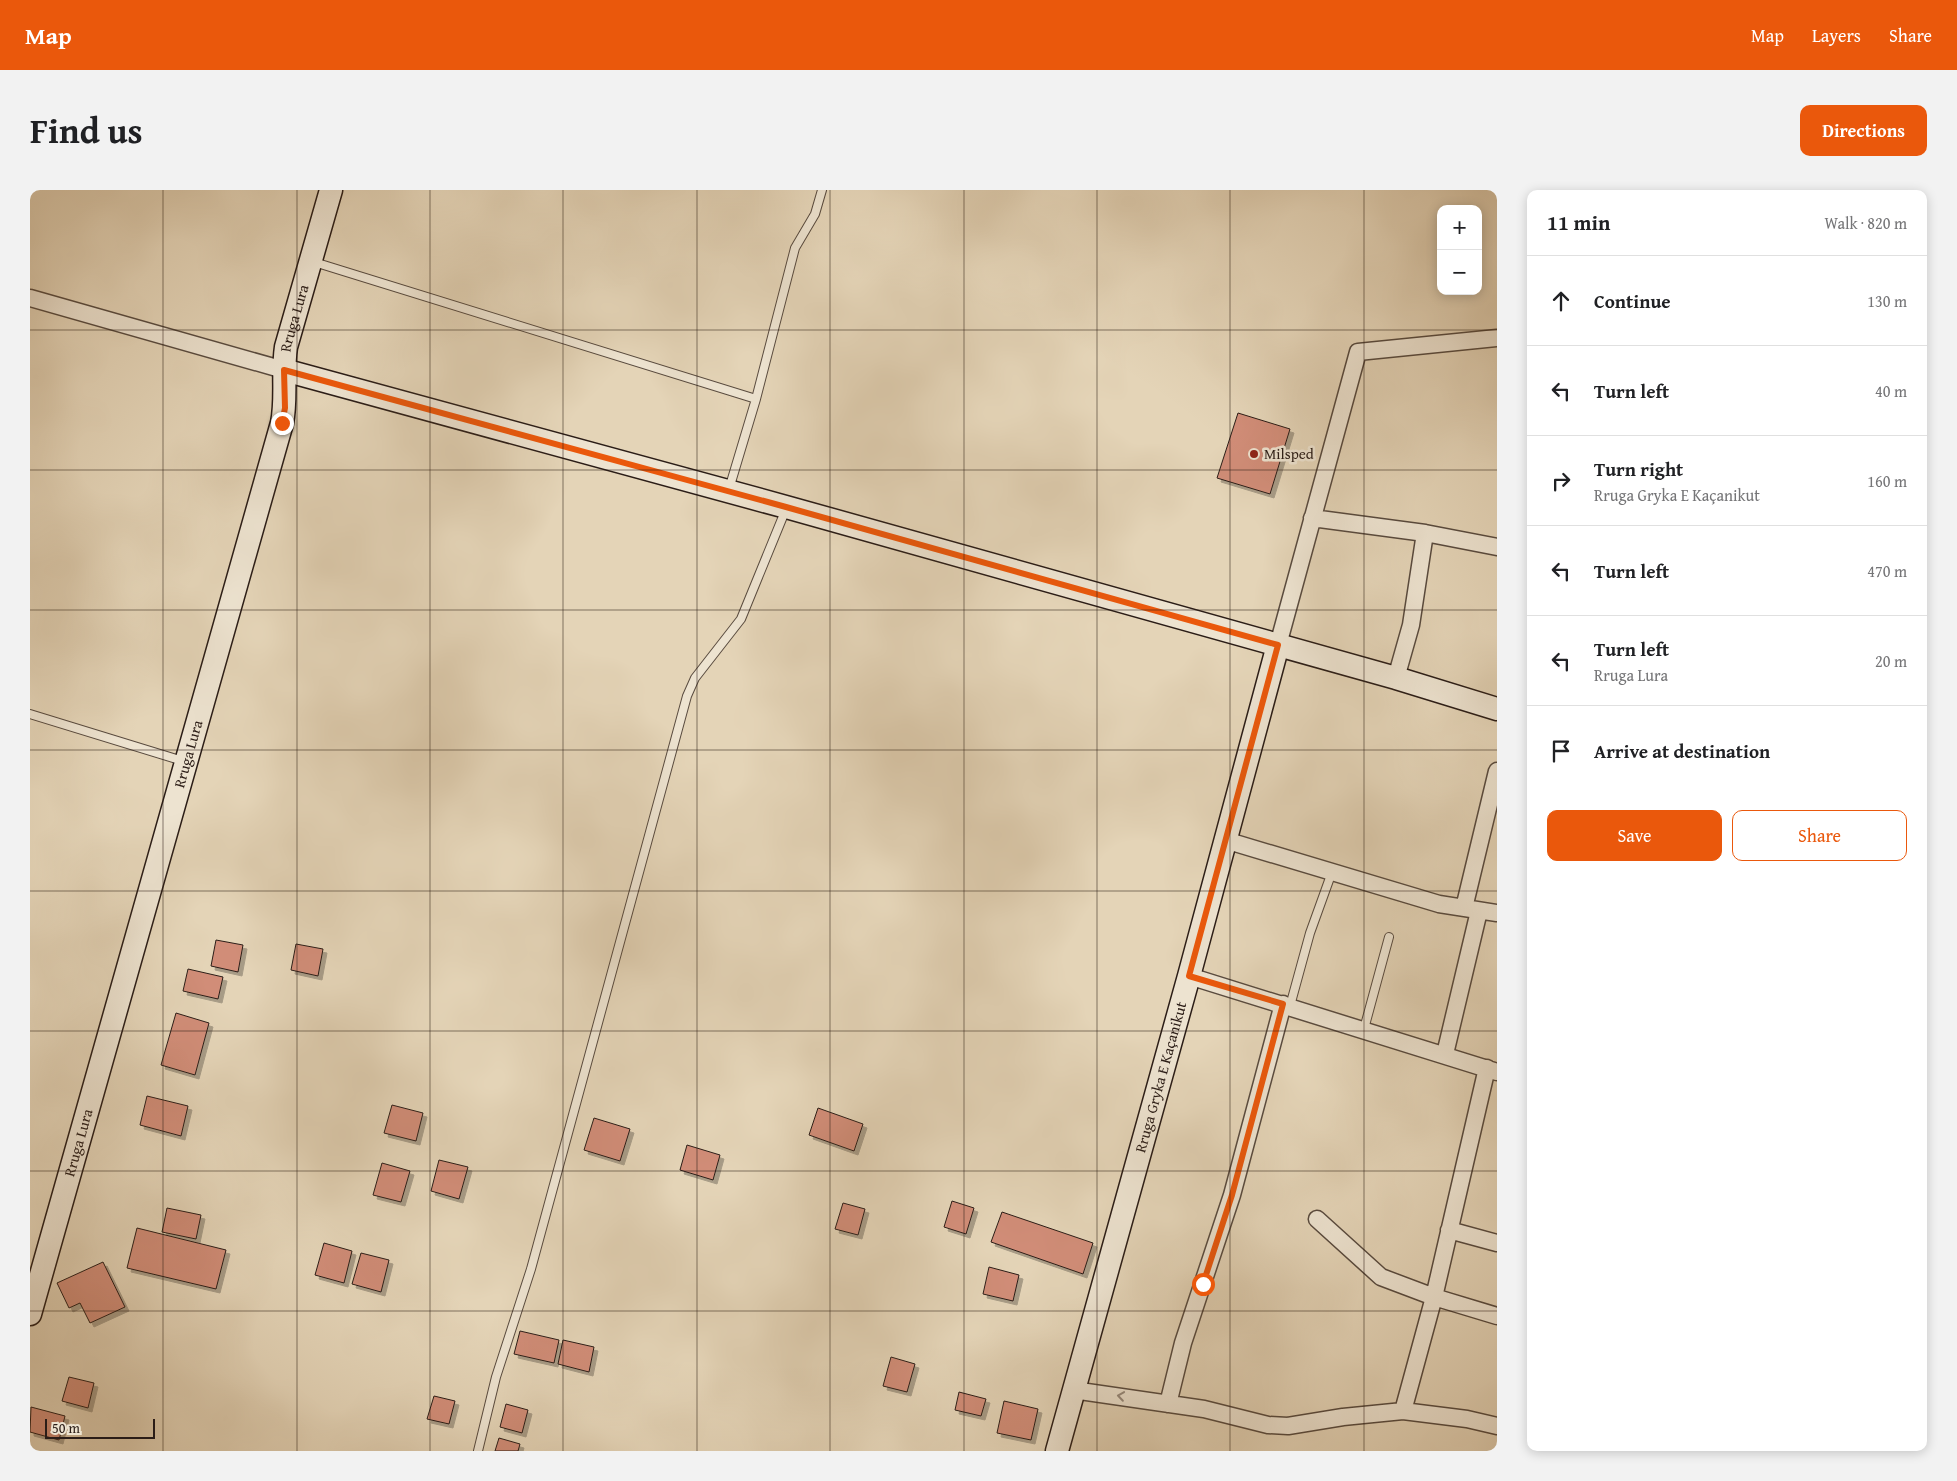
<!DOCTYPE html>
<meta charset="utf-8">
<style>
body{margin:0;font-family:"Gentium Book Plus",serif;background:#f2f2f2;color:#202124}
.controls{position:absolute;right:15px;top:15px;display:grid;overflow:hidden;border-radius:10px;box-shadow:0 2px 12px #0003}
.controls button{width:45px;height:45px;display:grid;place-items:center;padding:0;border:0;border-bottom:1px solid #e0e0e0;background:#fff;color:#202124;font:25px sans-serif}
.scale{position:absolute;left:15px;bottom:12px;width:110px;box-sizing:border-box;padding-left:5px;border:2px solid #2b1d17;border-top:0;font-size:14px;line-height:18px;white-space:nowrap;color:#2b1d17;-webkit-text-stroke:4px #ede3d0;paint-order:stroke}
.stop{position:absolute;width:15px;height:15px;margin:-11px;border:4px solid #ea580c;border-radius:50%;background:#fff}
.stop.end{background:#ea580c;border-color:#fff;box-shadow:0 1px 5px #0008}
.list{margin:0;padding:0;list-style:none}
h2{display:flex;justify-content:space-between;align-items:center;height:65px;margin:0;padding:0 20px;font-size:21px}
h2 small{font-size:16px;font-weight:400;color:#757577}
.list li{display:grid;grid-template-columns:32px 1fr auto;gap:15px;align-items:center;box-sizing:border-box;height:90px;padding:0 20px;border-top:1px solid #e0e0e0}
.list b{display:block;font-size:19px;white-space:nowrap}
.list p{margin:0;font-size:16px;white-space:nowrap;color:#757577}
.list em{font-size:16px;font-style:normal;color:#757577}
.actions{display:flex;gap:10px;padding:15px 20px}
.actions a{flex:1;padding:11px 0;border:1px solid #ea580c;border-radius:10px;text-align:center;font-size:18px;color:#ea580c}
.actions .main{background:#ea580c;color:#fff}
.icon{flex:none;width:28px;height:28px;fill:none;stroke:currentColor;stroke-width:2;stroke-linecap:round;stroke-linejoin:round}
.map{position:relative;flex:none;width:1467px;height:1261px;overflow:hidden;border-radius:10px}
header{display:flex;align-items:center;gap:30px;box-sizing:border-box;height:70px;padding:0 25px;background:#ea580c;color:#fff}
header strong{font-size:24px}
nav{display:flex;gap:28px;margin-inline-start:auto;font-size:18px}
.intro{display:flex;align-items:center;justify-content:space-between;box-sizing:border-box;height:120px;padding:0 30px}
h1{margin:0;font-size:35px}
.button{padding:12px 22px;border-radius:10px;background:#ea580c;color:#fff;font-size:18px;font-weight:700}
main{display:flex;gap:30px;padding:0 30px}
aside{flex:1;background:#fff;border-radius:10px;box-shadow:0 2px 12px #0003}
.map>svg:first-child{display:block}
.building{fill:#d18d78;stroke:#2b1d17;filter:url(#shadow)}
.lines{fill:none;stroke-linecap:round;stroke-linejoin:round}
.lane-casing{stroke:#594b3f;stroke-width:10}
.street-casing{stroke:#594b3f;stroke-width:19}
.secondary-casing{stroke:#2b1d17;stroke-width:25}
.lane{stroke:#ede3d0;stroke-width:8}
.street{stroke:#ede3d0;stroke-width:16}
.secondary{stroke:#ede3d0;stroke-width:22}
.oneway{stroke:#968a7d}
.route{stroke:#ea580c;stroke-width:6}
.grid{fill:none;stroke:#2b1d17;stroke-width:1;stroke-opacity:0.55}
.poi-dot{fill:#8f2418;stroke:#ede3d0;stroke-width:2}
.labels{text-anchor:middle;stroke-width:5;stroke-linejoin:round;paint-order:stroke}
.street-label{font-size:15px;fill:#2b1d17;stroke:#ede3d0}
.poi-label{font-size:15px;fill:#2b1d17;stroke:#ede3d0;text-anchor:start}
</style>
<header>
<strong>Map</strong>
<nav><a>Map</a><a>Layers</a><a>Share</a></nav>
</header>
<div class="intro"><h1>Find us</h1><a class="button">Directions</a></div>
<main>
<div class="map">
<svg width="1467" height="1261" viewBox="0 0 1467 1261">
<defs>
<filter id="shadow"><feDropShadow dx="4" dy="4" stdDeviation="0" flood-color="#0004"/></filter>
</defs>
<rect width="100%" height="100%" fill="#e4d4b7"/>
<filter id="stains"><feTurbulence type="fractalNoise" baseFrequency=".004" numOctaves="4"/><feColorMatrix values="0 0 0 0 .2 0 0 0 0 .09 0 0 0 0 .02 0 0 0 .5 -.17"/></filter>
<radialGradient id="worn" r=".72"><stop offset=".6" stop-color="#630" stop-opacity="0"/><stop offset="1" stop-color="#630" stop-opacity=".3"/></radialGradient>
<path class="building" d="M 1208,223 L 1260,239 L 1240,304 L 1187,288 Z
M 186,750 L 213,755 L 208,782 L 181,776 Z
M 266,754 L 293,759 L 288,786 L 261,780 Z
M 158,779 L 193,787 L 188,809 L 153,801 Z
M 146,823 L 179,833 L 165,885 L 131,875 Z
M 117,906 L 158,916 L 151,946 L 110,935 Z
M 362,915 L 393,923 L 386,951 L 354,943 Z
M 788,918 L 833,934 L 824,961 L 779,945 Z
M 564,928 L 600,939 L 590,971 L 554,960 Z
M 657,955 L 690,965 L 683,990 L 650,980 Z
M 409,970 L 438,977 L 429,1009 L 401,1001 Z
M 352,973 L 380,981 L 371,1012 L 343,1005 Z
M 922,1011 L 944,1018 L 936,1044 L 914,1037 Z
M 813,1013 L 835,1019 L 828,1045 L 805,1039 Z
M 137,1018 L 171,1025 L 166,1049 L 132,1042 Z
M 972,1022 L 1063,1053 L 1053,1084 L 961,1052 Z
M 107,1038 L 196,1060 L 186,1099 L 97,1078 Z
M 294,1053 L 322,1061 L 314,1093 L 285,1085 Z
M 331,1063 L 359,1070 L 351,1102 L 322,1094 Z
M 73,1072 L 95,1117 L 60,1133 L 50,1113 L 39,1118 L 27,1093 Z
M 959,1077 L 989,1085 L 983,1111 L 953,1104 Z
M 490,1141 L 529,1150 L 524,1173 L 484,1164 Z
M 533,1150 L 564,1157 L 559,1182 L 528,1174 Z
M 861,1167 L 885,1174 L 877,1202 L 853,1196 Z
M 39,1187 L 64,1193 L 58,1218 L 32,1211 Z
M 929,1202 L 956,1209 L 951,1226 L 925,1220 Z
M 404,1206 L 425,1211 L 419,1234 L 397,1229 Z
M 974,1211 L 1008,1219 L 1001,1250 L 967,1243 Z
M 476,1214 L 498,1220 L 492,1243 L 470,1237 Z
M 1,1217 L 35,1226 L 29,1250 L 0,1242 Z
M 469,1248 L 490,1254 L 488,1261 L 465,1261 Z"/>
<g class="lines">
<g class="lane-casing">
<path id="lane" d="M 284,72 L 726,209
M 699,299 L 726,209 L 765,58 L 785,24 L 792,0
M 0,524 L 153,571
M 1260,816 L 1280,743 L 1302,682
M 1334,839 L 1359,747
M 448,1261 L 466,1187 L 501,1079 L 657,506 L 665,488 L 711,429 L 756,319"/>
</g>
<g class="street-casing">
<path id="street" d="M 0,108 L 254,180
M 1282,328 L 1395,343 L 1467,357
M 1248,455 L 1328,162 L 1467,148
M 1366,488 L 1381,435 L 1395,343
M 1195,650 L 1409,714 L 1467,723
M 1434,718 L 1467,581
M 1159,786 L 1467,882
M 1415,864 L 1449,721
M 1287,1029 L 1351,1087 L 1404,1107 L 1467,1126
M 1419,1040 L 1467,1053
M 1043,1200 L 1174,1219 L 1238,1235 L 1258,1236 L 1313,1227 L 1373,1221 L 1437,1229 L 1467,1236
M 1138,1214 L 1153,1153 L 1202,1005 L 1253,814
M 1373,1221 L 1404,1107 L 1457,878"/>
</g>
<g class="secondary-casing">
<g id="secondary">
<path d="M 254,180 L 756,317 L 1366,488 L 1467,519"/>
<path id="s1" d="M 0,1124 L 252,233 C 257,208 252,183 256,157 L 301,0"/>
<path id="s2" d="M 1027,1261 L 1159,786 L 1248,455"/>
</g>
</g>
<use href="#lane" class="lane"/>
<use href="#street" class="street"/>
<use href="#secondary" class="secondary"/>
</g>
<defs><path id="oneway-chevron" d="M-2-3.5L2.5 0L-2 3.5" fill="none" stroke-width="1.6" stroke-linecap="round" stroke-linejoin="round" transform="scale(1.25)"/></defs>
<use class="oneway" href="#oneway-chevron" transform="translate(1091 1206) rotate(-172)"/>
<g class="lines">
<path class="route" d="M 252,233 L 255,218 L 254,180 L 756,317 L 1248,455 L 1159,786 L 1253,814 L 1202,1005 L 1173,1094"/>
</g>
<path class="grid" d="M 133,0 L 133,1261M 267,0 L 267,1261M 400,0 L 400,1261M 533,0 L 533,1261M 667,0 L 667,1261M 800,0 L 800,1261M 934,0 L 934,1261M 1067,0 L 1067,1261M 1200,0 L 1200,1261M 1334,0 L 1334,1261M 0,140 L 1467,140M 0,280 L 1467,280M 0,420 L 1467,420M 0,560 L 1467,560M 0,701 L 1467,701M 0,841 L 1467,841M 0,981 L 1467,981M 0,1121 L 1467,1121"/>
<circle class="poi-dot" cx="1224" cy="264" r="5"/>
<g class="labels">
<g class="street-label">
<text dy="5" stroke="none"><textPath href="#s1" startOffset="1032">Rruga Lura</textPath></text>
<text dy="5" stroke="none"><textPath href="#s1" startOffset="582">Rruga Lura</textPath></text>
<text dy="5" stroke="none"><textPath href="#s2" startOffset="388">Rruga Gryka E Kaçanikut</textPath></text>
<text dy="5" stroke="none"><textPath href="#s1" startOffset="178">Rruga Lura</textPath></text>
</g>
<g class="poi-label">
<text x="1234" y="269">Milsped</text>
</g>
</g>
<rect width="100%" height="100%" filter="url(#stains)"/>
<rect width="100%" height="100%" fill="url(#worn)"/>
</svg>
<div class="controls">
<button>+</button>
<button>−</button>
</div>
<div class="scale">50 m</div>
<div class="stop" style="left:1173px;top:1094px"></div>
<div class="stop end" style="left:252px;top:233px"></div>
</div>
<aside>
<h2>11 min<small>Walk · 820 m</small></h2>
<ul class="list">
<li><svg class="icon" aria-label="ahead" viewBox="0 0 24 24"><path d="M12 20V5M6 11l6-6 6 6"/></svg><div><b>Continue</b></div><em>130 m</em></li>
<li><svg class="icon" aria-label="left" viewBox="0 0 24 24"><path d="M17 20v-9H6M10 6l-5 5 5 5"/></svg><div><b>Turn left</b></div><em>40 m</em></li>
<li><svg class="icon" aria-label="right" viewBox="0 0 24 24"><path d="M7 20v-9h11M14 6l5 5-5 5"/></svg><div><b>Turn right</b><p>Rruga Gryka E Kaçanikut</p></div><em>160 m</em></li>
<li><svg class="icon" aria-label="left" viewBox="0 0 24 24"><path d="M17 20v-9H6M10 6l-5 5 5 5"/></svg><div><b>Turn left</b></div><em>470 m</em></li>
<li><svg class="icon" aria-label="left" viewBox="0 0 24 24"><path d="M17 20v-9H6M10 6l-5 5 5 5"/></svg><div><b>Turn left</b><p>Rruga Lura</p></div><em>20 m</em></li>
<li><svg class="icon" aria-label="arrive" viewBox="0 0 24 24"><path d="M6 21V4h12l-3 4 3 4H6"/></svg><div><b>Arrive at destination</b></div></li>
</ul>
<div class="actions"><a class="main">Save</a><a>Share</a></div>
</aside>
</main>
